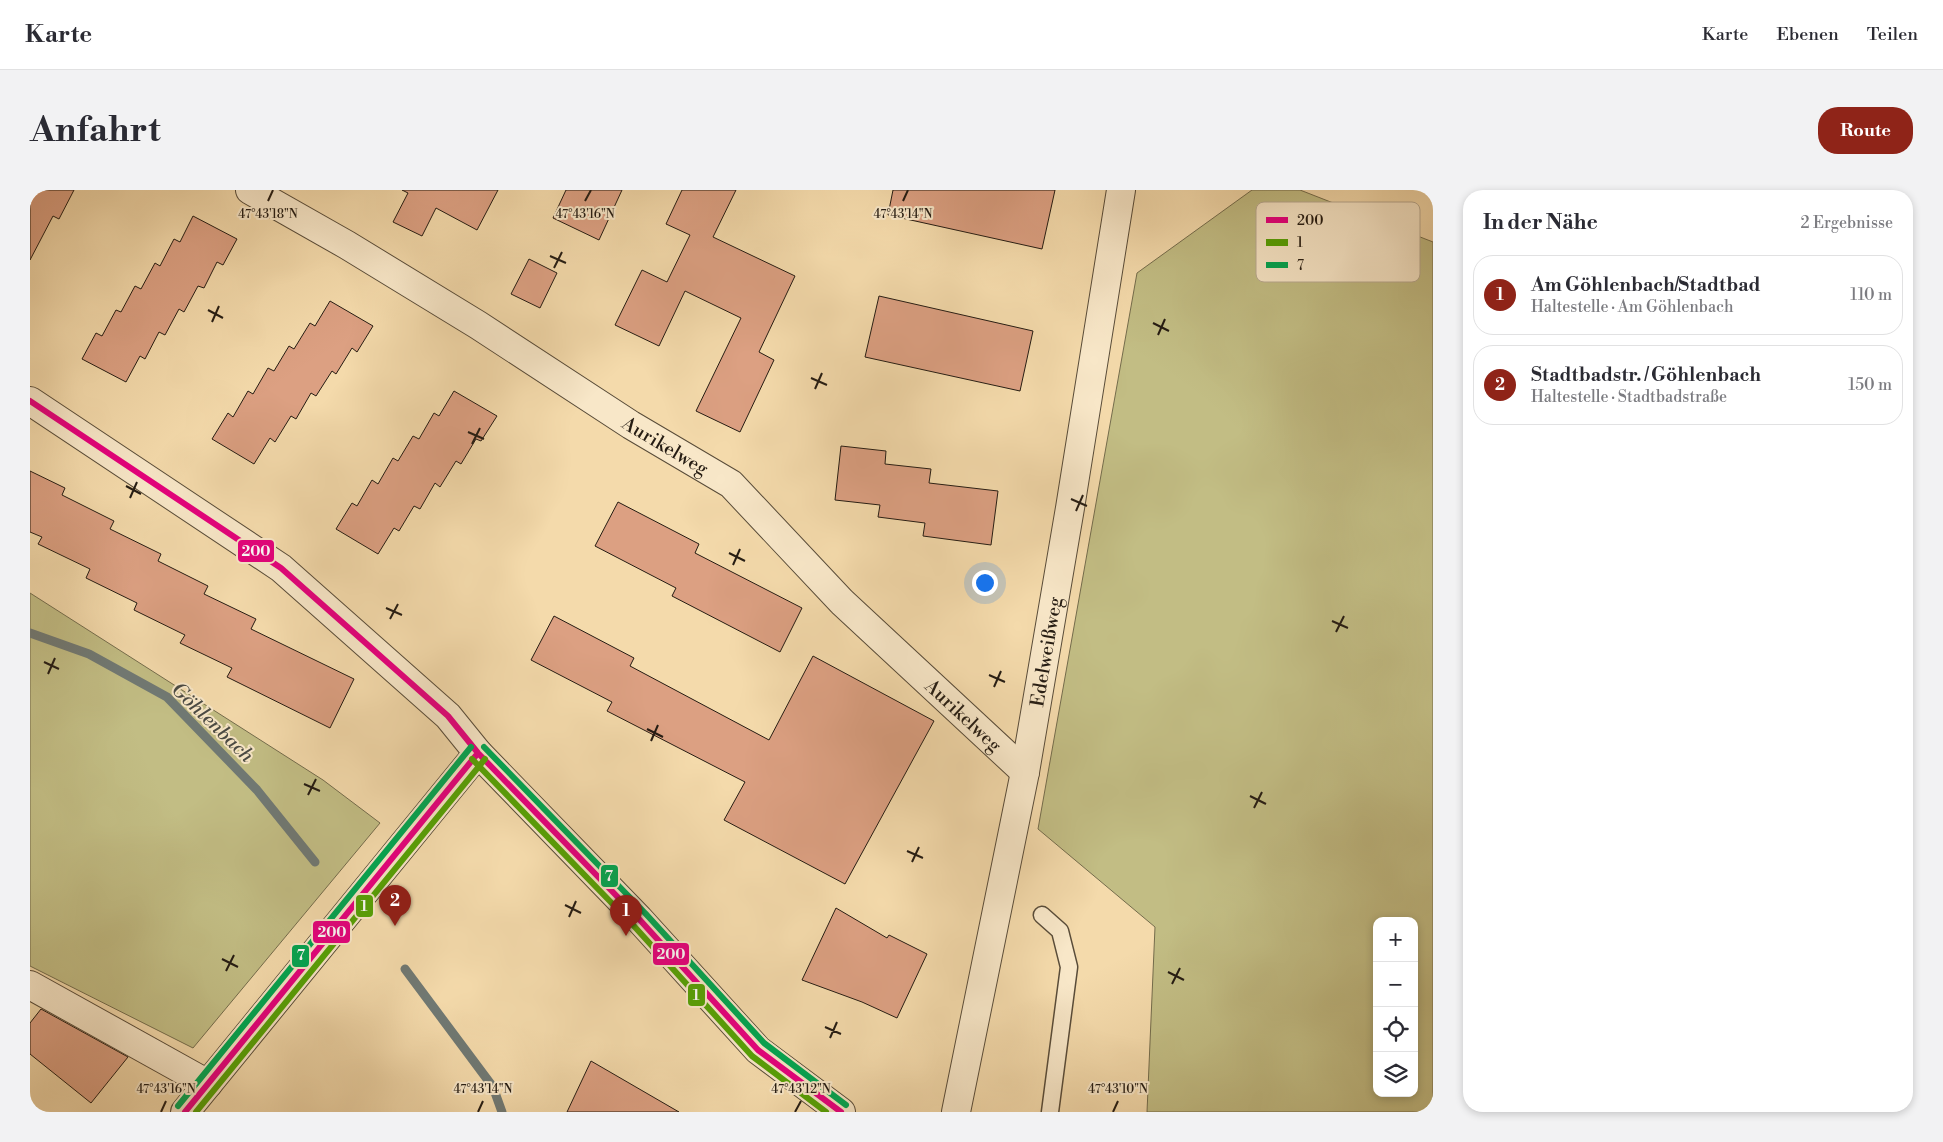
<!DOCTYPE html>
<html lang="de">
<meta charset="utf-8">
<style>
body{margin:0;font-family:"Libre Bodoni",serif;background:#f2f2f3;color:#2b2b33}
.controls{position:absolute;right:15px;bottom:15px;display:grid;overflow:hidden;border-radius:10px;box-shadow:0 2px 8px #0003}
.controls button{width:45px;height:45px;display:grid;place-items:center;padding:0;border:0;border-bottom:1px solid #e1e1e2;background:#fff;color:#2b2b33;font:25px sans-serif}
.you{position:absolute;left:954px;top:392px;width:18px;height:18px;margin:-12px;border:4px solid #fff;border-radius:50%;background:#1a73e8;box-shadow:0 0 0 8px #1a73e833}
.badge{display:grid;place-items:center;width:32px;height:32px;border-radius:50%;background:#8f2418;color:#fff;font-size:16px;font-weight:700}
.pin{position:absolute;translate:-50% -41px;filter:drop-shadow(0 1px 2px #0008)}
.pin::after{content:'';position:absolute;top:26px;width:18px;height:15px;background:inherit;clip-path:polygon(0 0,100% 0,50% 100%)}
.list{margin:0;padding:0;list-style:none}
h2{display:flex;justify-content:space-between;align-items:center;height:65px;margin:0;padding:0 20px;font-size:21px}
h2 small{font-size:16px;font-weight:400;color:#7c7c81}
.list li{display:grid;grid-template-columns:32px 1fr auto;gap:15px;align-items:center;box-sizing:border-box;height:80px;margin:0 10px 10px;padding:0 10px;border:1px solid #e1e1e2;border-radius:20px}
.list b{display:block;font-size:19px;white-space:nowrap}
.list p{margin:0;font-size:16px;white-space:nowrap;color:#7c7c81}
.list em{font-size:16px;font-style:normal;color:#7c7c81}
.icon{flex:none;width:28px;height:28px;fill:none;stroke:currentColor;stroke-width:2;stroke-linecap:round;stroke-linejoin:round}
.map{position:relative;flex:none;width:1403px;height:922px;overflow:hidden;border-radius:20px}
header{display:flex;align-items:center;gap:30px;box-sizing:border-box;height:70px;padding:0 25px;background:#fff;border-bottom:1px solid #e1e1e2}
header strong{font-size:24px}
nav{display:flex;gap:28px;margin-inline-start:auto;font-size:18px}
.intro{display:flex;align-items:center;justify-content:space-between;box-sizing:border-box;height:120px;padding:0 30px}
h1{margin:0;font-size:35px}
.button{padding:12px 22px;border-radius:20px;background:#8f2418;color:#fff;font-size:18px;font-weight:700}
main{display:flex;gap:30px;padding:0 30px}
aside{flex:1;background:#fff;border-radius:20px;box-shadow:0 2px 8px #0003}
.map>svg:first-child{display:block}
.green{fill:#c2bd84;stroke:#746c4c;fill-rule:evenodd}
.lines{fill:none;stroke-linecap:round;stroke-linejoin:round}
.stream{stroke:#707974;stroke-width:9}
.building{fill:#dca082;stroke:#251c13}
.lane-casing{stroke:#594c39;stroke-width:19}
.street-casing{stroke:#594c39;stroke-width:30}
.lane{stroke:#f8e7c8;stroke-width:16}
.street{stroke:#f8e7c8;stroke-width:28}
.bus-1-casing{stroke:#f8e7c8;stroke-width:10}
.bus-2-casing{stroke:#f8e7c8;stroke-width:10}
.bus-3-casing{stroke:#f8e7c8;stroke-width:10}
.bus-1{stroke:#e5007d;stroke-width:6}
.bus-2{stroke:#56a105;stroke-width:6}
.bus-3{stroke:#00a651;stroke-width:6}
.ticks{fill:none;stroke:#251c13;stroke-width:2}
.labels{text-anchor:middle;stroke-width:4;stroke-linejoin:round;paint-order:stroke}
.street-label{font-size:19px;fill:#251c13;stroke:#f8e7c8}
.water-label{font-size:20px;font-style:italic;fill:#4a4a44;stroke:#f8e7c8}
.key{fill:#f8e7c8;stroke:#b9aa92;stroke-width:1}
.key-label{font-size:14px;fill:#251c13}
.ticks-label{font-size:12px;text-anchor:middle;fill:#251c13;stroke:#f8e7c8;stroke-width:4;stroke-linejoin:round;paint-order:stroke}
.line-badge{stroke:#f8e7c8;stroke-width:2}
.badge-label{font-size:14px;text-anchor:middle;font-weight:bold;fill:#fff}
</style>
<header>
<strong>Karte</strong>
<nav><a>Karte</a><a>Ebenen</a><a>Teilen</a></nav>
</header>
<div class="intro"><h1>Anfahrt</h1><a class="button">Route</a></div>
<main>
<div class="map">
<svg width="1403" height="922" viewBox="0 0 1403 922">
<rect width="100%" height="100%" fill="#f4daab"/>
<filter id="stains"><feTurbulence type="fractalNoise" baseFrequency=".004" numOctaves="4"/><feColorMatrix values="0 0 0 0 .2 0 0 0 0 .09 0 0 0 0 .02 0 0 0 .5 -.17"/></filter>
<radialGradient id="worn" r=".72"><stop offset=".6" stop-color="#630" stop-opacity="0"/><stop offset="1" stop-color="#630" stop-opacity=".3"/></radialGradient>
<path class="green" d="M 1222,0 L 1270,0 L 1403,52 L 1403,922 L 1117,922 L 1125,737 L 1008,639 L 1107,83 ZM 1347,731 L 1384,731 L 1384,903 L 1347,903 Z
M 0,403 L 293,590 L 350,633 L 163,858 L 0,776 Z"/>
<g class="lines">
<path class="stream" d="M 0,443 L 59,464 L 137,507 L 227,600 L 285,672
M 375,779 L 463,897 L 472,922"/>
</g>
<path class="building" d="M 0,0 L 44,0 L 29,29 L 23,26 L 0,70 Z
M 372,0 L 468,0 L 447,40 L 406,18 L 392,46 L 363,32 L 378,3 Z
M 536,0 L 592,0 L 569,50 L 523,28 Z
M 652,0 L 706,0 L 683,47 L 765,86 L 729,162 L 744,170 L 710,242 L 666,221 L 711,128 L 655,101 L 629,156 L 585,135 L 612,80 L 637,92 L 660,45 L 636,34 Z
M 863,0 L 1025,0 L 1012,59 L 858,25 Z
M 163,26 L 207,49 L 193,75 L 187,72 L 174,98 L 168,96 L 154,122 L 149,119 L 135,145 L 129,142 L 115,169 L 110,166 L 96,192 L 52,169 L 66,143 L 72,146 L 86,120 L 91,122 L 105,96 L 111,99 L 125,73 L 130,76 L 144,49 L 150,52 Z
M 499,69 L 527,83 L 510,118 L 481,104 Z
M 849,106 L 1003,141 L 990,201 L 835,167 Z
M 300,111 L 343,136 L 327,162 L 322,158 L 306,184 L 302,181 L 286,206 L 281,203 L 266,229 L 261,226 L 245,252 L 240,248 L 224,274 L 182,249 L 198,223 L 203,227 L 218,201 L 223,204 L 238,178 L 244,181 L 259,156 L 264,159 L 280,133 L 285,136 Z
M 424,201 L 467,226 L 451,251 L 446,249 L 431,274 L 426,271 L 410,297 L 405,293 L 390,319 L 384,316 L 369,341 L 364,338 L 348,364 L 306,339 L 322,313 L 327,316 L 342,290 L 348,294 L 363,268 L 368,271 L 383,246 L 389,249 L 404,223 L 409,226 Z
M 811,256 L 856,261 L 855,274 L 901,279 L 899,293 L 968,301 L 961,355 L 893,346 L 895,333 L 848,327 L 850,315 L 805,310 Z
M 0,281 L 35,298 L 32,305 L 84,331 L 80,339 L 131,364 L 128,371 L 178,396 L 174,404 L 226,429 L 221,439 L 324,489 L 300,538 L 197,487 L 202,478 L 150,453 L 155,445 L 104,420 L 107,413 L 56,388 L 60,379 L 8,354 L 12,347 L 0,342 Z
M 588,312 L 669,354 L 665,363 L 772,418 L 750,462 L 642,406 L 646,398 L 565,356 Z
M 524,426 L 604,468 L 600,476 L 739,550 L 783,466 L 904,531 L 815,694 L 694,630 L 715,592 L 577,521 L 582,512 L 501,470 Z
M 806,718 L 857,748 L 859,745 L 897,764 L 867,828 L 832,812 L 772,790 Z
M 11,819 L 98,867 L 61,913 L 0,864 L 0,833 Z
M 561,871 L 649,922 L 537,922 Z"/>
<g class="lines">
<g class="lane-casing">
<path id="lane" d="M 1012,725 L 1030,741 L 1039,777 L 1020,922"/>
</g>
<g class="street-casing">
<g id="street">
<path id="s1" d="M 220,0 L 317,55 L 448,135 L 601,235 L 701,294 L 812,412 L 995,582"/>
<path d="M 0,211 L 251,378 L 418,526 L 448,563 L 609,729 L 728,860 L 811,922"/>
<path d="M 0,795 L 178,894"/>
<path d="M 155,922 L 448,563"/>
<path id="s2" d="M 926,922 L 995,582 L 1040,318 L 1091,0"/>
</g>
</g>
<use href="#lane" class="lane"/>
<use href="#street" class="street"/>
<g class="bus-1-casing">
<path id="bus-1" d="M 0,211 L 251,378 L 418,526 L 448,563 L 609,729 L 728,860 L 811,922
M 155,922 L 448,563"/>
</g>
<g class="bus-2-casing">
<path id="bus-2" d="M 442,569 L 603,735 L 722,866 L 796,922
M 166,922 L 455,569"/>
</g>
<g class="bus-3-casing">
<path id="bus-3" d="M 454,557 L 615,723 L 734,853 L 816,915
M 148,916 L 441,557"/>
</g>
<use href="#bus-1" class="bus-1"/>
<use href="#bus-2" class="bus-2"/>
<use href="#bus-3" class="bus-3"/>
</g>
<path class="ticks" d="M 238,11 L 243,0M 555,11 L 561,0M 873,11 L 878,0M 520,66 L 536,73M 524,78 L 532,62M 178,120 L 193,128M 182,132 L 189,116M 1123,133 L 1139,141M 1128,145 L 1135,129M 781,188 L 797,195M 785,199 L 792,183M 438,242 L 454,249M 442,254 L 450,238M 96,296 L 111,304M 100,308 L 107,292M 1041,309 L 1057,316M 1046,321 L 1053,305M 699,363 L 715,371M 703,375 L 710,359M 356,418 L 372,425M 360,429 L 368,414M 1302,431 L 1318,438M 1306,442 L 1314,426M 14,472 L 29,479M 18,484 L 25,468M 959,485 L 975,492M 964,497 L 971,481M 617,539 L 633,547M 621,551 L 628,535M 274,594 L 290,601M 278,605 L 286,589M 1220,606 L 1236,614M 1224,618 L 1232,602M 877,661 L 893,668M 882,672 L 889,657M 535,715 L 551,723M 539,727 L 546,711M 192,769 L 208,777M 196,781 L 204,765M 1138,782 L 1154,790M 1142,794 L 1150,778M 795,837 L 811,844M 800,848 L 807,832M 131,922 L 136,911M 448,922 L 453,911M 765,922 L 771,911M 1083,922 L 1088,911"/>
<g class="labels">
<g class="street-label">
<text dy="7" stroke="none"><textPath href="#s1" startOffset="488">Aurikelweg</textPath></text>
<text dy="7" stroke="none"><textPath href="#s2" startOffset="469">Edelweißweg</textPath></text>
<text dy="7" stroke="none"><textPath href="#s1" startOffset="892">Aurikelweg</textPath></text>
</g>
<g class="water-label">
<text transform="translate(183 532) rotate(44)" y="7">Göhlenbach</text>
</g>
</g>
<rect x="1226" y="12" width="164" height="80" rx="8" class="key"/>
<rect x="1236" y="27" width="22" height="6" fill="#e5007d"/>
<rect x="1236" y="49" width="22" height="7" fill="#56a105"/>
<rect x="1236" y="72" width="22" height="6" fill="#00a651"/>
<g class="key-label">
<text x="1267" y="35">200</text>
<text x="1267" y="57">1</text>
<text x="1267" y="80">7</text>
</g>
<g class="ticks-label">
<text x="238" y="28">47°43'18"N</text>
<text x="555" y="28">47°43'16"N</text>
<text x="873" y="28">47°43'14"N</text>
<text x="136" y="903">47°43'16"N</text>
<text x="453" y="903">47°43'14"N</text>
<text x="771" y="903">47°43'12"N</text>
<text x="1088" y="903">47°43'10"N</text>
</g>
<g class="line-badge">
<rect x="207" y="349" width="38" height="24" rx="5" fill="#e5007d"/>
<rect x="570" y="674" width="19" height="24" rx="5" fill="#00a651"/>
<rect x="325" y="704" width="19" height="24" rx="5" fill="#56a105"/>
<rect x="282" y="730" width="39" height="24" rx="5" fill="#e5007d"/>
<rect x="622" y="752" width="38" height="24" rx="5" fill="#e5007d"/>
<rect x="261" y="754" width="19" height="24" rx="5" fill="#00a651"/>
<rect x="657" y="793" width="19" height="24" rx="5" fill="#56a105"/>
</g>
<g class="badge-label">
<text x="226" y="366">200</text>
<text x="579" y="691">7</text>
<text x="334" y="721">1</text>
<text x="302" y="747">200</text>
<text x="641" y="769">200</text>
<text x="271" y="770">7</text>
<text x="666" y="810">1</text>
</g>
<rect width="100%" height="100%" filter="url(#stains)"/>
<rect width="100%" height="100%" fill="url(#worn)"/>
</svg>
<div class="controls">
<button>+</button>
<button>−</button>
<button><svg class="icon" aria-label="locate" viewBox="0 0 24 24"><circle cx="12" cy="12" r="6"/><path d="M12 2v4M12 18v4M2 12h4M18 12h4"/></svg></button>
<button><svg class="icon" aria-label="layers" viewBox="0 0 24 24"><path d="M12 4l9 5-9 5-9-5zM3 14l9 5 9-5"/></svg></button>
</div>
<div class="you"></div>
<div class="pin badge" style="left:596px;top:746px">1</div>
<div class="pin badge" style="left:365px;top:736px">2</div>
</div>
<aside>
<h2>In der Nähe<small>2 Ergebnisse</small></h2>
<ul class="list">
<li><span class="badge">1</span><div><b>Am Göhlenbach/Stadtbad</b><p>Haltestelle · Am Göhlenbach</p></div><em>110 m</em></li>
<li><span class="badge">2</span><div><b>Stadtbadstr. / Göhlenbach</b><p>Haltestelle · Stadtbadstraße</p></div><em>150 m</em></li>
</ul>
</aside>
</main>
